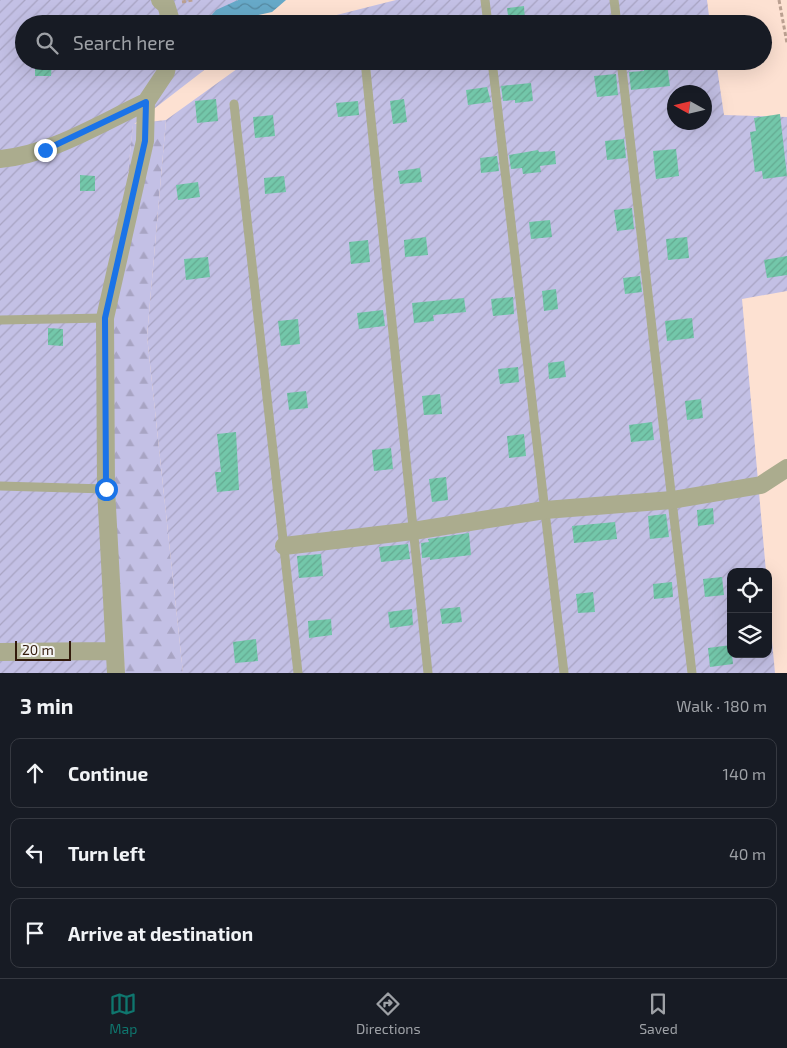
<!DOCTYPE html>
<meta charset="utf-8">
<style>
body{margin:0;font-family:"Exo 2",sans-serif;background:#242831;color:#f1f3f6}
.controls{position:absolute;right:15px;bottom:15px;display:grid;overflow:hidden;border-radius:10px;box-shadow:0 5px 20px #0002}
.controls button{width:45px;height:45px;display:grid;place-items:center;padding:0;border:0;border-bottom:1px solid #363941;background:#171b24;color:#f1f3f6;font:25px sans-serif}
.compass{position:absolute;left:667px;top:85px;width:45px;height:45px;border-radius:50%;background:#171b24;box-shadow:0 5px 20px #0002;rotate:278deg}
.scale{position:absolute;left:15px;bottom:12px;width:56px;box-sizing:border-box;padding-left:5px;border:2px solid #331b0c;border-top:0;font-size:14px;line-height:18px;white-space:nowrap;color:#331b0c;-webkit-text-stroke:4px #f4f4f4;paint-order:stroke}
.stop{position:absolute;width:15px;height:15px;margin:-11px;border:4px solid #1a73e8;border-radius:50%;background:#fff}
.stop.end{background:#1a73e8;border-color:#fff;box-shadow:0 1px 5px #0008}
.list{margin:0;padding:0;list-style:none}
h2{display:flex;justify-content:space-between;align-items:center;height:65px;margin:0;padding:0 20px;font-size:21px}
h2 small{font-size:16px;font-weight:400;color:#9ea1a6}
.list li{display:grid;grid-template-columns:32px 1fr auto;gap:15px;align-items:center;box-sizing:border-box;height:70px;margin:0 10px 10px;padding:0 10px;border:1px solid #363941;border-radius:10px}
.list b{display:block;font-size:19px;white-space:nowrap}
.list em{font-size:16px;font-style:normal;color:#9ea1a6}
.icon{flex:none;width:28px;height:28px;fill:none;stroke:currentColor;stroke-width:2;stroke-linecap:round;stroke-linejoin:round}
.map{position:relative;flex:none;width:787px;height:673px;overflow:hidden}
.search{position:absolute;background:#171b24;box-shadow:0 5px 20px #0002;left:15px;right:15px;top:15px;height:55px;display:flex;align-items:center;gap:12px;box-sizing:border-box;padding:0 18px;border-radius:28px;color:#9ea1a6;font-size:19px}
.sheet{height:305px;background:#171b24}
nav{display:flex;justify-content:space-around;align-items:center;box-sizing:border-box;height:70px;border-top:1px solid #363941;background:#171b24;font-size:14px;color:#9ea1a6}
nav a{display:grid;justify-items:center;gap:2px}
nav .on{color:#0f766e}
.map>svg:first-child{display:block}
.forest{fill:url(#forest-firs)}
.garden{fill:url(#garden-furrows);fill-rule:evenodd}
.water{fill:url(#water-waves)}
.building{fill:url(#building-hatch)}
.lines{fill:none;stroke-linecap:round;stroke-linejoin:round}
.path{stroke:#bba091;stroke-width:3;stroke-dasharray:4 2.5;stroke-linecap:butt}
.service{stroke:#abac8e;stroke-width:9}
.minor{stroke:#abac8e;stroke-width:18}
.route{stroke:#1a73e8;stroke-width:6}
</style>
<div class="map">
<svg width="787" height="673" viewBox="0 0 787 673">
<defs>
<pattern id="forest-firs" width="22" height="20" patternUnits="userSpaceOnUse" patternTransform="scale(1.25)"><rect width="22" height="20" fill="#c3c0e5"/><path d="M5 1l3.5 6h-7zM16 11l3.5 6h-7z" fill="#a8a4c3"/></pattern>
<pattern id="garden-furrows" width="10" height="10" patternUnits="userSpaceOnUse" patternTransform="scale(1.25)"><rect width="10" height="10" fill="#c3c0e5"/><path d="M-1 1l2-2M0 10L10 0M9 11l2-2" fill="none" stroke="#a8a4c3"/></pattern>
<pattern id="water-waves" width="16" height="10" patternUnits="userSpaceOnUse" patternTransform="scale(1.25)"><rect width="16" height="10" fill="#67a9c8"/><path d="M0 5q4-4 8 0t8 0" fill="none" stroke="#5589a1"/></pattern>
<pattern id="building-hatch" width="6" height="6" patternUnits="userSpaceOnUse" patternTransform="scale(1.25)"><rect width="6" height="6" fill="#73c7aa"/><path d="M-1 1l2-2M0 6l6-6M5 7l2-2" fill="none" stroke="#64aa91"/></pattern>
</defs>
<rect width="100%" height="100%" fill="#fde1d2"/>
<path class="forest" d="M 166,120 L 147,336 L 183,673 L 125,673 L 111,504 L 112,326 L 133,124 Z"/>
<path class="garden" d="M 0,0 L 237,0 L 237,24 L 24,24 L 24,61 L 216,61 L 133,125 L 112,326 L 111,504 L 125,673 L 0,673 Z
M 396,0 L 707,0 L 710,24 L 301,24 Z
M 248,61 L 716,61 L 724,115 L 787,117 L 787,291 L 742,299 L 766,572 L 731,572 L 731,654 L 768,654 L 768,598 L 775,673 L 183,673 L 147,336 L 166,120 ZM 674,92 L 704,92 L 704,122 L 674,122 Z"/>
<path class="water" d="M 238,0 L 286,0 L 272,12 L 249,17 L 240,24 L 204,24 L 216,10 Z"/>
<path class="building" d="M 524,6 L 525,21 L 509,23 L 507,8 Z
M 35,61 L 52,61 L 51,76 L 35,76 Z
M 667,64 L 670,86 L 631,90 L 629,72 L 644,71 L 643,66 Z
M 616,74 L 618,95 L 597,97 L 594,76 Z
M 531,83 L 533,101 L 515,103 L 515,100 L 503,101 L 501,86 Z
M 487,87 L 491,102 L 468,105 L 466,90 Z
M 216,99 L 218,121 L 197,123 L 195,101 Z
M 404,99 L 407,122 L 393,124 L 390,101 Z
M 358,101 L 359,115 L 338,117 L 336,103 Z
M 780,114 L 787,176 L 763,179 L 762,171 L 755,172 L 750,132 L 756,131 L 754,118 Z
M 273,115 L 275,136 L 255,138 L 253,117 Z
M 624,139 L 626,158 L 607,160 L 605,141 Z
M 676,149 L 679,176 L 656,179 L 653,151 Z
M 538,150 L 539,152 L 555,151 L 556,164 L 540,166 L 541,172 L 523,174 L 522,168 L 511,169 L 509,155 Z
M 497,156 L 499,171 L 481,173 L 480,158 Z
M 420,168 L 422,182 L 400,184 L 398,171 Z
M 80,175 L 95,176 L 95,191 L 80,191 Z
M 284,176 L 286,192 L 265,194 L 264,178 Z
M 198,182 L 200,197 L 178,200 L 176,185 Z
M 632,208 L 634,229 L 617,231 L 614,210 Z
M 550,220 L 552,237 L 531,239 L 529,222 Z
M 426,237 L 428,255 L 405,257 L 404,240 Z
M 687,237 L 689,258 L 668,260 L 666,239 Z
M 368,240 L 370,262 L 351,264 L 349,242 Z
M 787,256 L 787,275 L 767,278 L 764,260 Z
M 208,257 L 210,277 L 186,280 L 184,259 Z
M 640,276 L 642,292 L 625,294 L 623,278 Z
M 556,289 L 558,309 L 544,311 L 542,291 Z
M 513,297 L 514,314 L 493,316 L 491,299 Z
M 464,298 L 466,312 L 433,315 L 434,321 L 414,323 L 412,303 Z
M 383,310 L 385,326 L 359,329 L 357,313 Z
M 692,318 L 694,338 L 667,341 L 665,321 Z
M 298,319 L 300,344 L 281,346 L 278,321 Z
M 48,328 L 63,329 L 63,346 L 48,345 Z
M 564,361 L 566,377 L 549,379 L 548,363 Z
M 518,367 L 519,382 L 500,384 L 498,369 Z
M 306,391 L 308,408 L 289,410 L 287,393 Z
M 440,394 L 442,414 L 424,415 L 422,396 Z
M 701,399 L 703,418 L 687,420 L 685,401 Z
M 652,422 L 654,440 L 631,442 L 629,425 Z
M 236,432 L 239,490 L 217,492 L 215,472 L 221,472 L 217,434 Z
M 524,434 L 526,456 L 509,458 L 507,436 Z
M 391,448 L 393,469 L 374,471 L 372,450 Z
M 446,477 L 448,500 L 432,502 L 429,479 Z
M 713,508 L 714,524 L 698,526 L 697,510 Z
M 666,514 L 669,537 L 650,539 L 648,516 Z
M 615,522 L 617,539 L 574,543 L 572,526 Z
M 469,533 L 471,555 L 430,560 L 430,557 L 422,558 L 421,543 L 429,542 L 428,539 Z
M 408,544 L 410,559 L 381,562 L 379,547 Z
M 321,554 L 323,576 L 299,578 L 297,556 Z
M 722,577 L 724,595 L 705,597 L 703,579 Z
M 672,582 L 673,597 L 654,599 L 653,584 Z
M 593,592 L 595,612 L 578,613 L 576,594 Z
M 460,607 L 462,622 L 442,624 L 440,609 Z
M 412,609 L 413,625 L 390,628 L 388,612 Z
M 331,619 L 332,635 L 309,638 L 308,621 Z
M 256,639 L 258,661 L 235,663 L 233,642 Z
M 731,645 L 733,664 L 710,667 L 708,648 Z"/>
<g class="lines">
<path class="path" d="M 779,0 L 787,43
M 182,2 L 193,0"/>
<path class="service" d="M 485,0 L 488,24
M 614,0 L 617,24
M 365,61 L 428,673
M 492,61 L 564,673
M 621,61 L 692,673
M 234,104 L 298,673
M 0,320 L 105,318
M 0,486 L 106,489"/>
<path class="minor" d="M 160,0 L 166,5 L 172,24
M 0,159 C 52,154 99,124 146,102
M 284,546 L 413,531 L 545,510 L 672,500 L 761,485 L 787,468
M 0,652 L 114,651
M 116,673 L 106,489 L 105,318 L 145,141 L 146,102 L 166,72 L 168,61"/>
</g>
<g class="lines">
<path class="route" d="M 45,150 L 146,102 L 145,141 L 105,318 L 106,489"/>
</g>
</svg>
<div class="controls">
<button><svg class="icon" aria-label="locate" viewBox="0 0 24 24"><circle cx="12" cy="12" r="6"/><path d="M12 2v4M12 18v4M2 12h4M18 12h4"/></svg></button>
<button><svg class="icon" aria-label="layers" viewBox="0 0 24 24"><path d="M12 4l9 5-9 5-9-5zM3 14l9 5 9-5"/></svg></button>
</div>
<svg class="compass" viewBox="-18 -18 36 36"><path d="M0-13l5 13h-10z" fill="#e53935"/><path d="M0 13l5-13h-10z" fill="#9ea1a6"/></svg>
<div class="scale">20 m</div>
<div class="stop" style="left:106px;top:489px"></div>
<div class="stop end" style="left:45px;top:150px"></div>
<div class="search"><svg class="icon" aria-label="search" viewBox="0 0 24 24"><circle cx="10" cy="10" r="6"/><path d="M15 15l6 6"/></svg>Search here</div>
</div>
<section class="sheet">
<h2>3 min<small>Walk · 180 m</small></h2>
<ul class="list">
<li><svg class="icon" aria-label="ahead" viewBox="0 0 24 24"><path d="M12 20V5M6 11l6-6 6 6"/></svg><div><b>Continue</b></div><em>140 m</em></li>
<li><svg class="icon" aria-label="left" viewBox="0 0 24 24"><path d="M17 20v-9H6M10 6l-5 5 5 5"/></svg><div><b>Turn left</b></div><em>40 m</em></li>
<li><svg class="icon" aria-label="arrive" viewBox="0 0 24 24"><path d="M6 21V4h12l-3 4 3 4H6"/></svg><div><b>Arrive at destination</b></div></li>
</ul>
</section>
<nav>
<a class="on"><svg class="icon" aria-label="map" viewBox="0 0 24 24"><path d="M3 6l6-2 6 2 6-2v14l-6 2-6-2-6 2zM9 4v14M15 6v14"/></svg>Map</a>
<a><svg class="icon" aria-label="directions" viewBox="0 0 24 24"><path d="M12 3l9 9-9 9-9-9zM9 14v-3h6M13 9l2 2-2 2"/></svg>Directions</a>
<a><svg class="icon" aria-label="saved" viewBox="0 0 24 24"><path d="M7 4h10v16l-5-4-5 4z"/></svg>Saved</a>
</nav>
